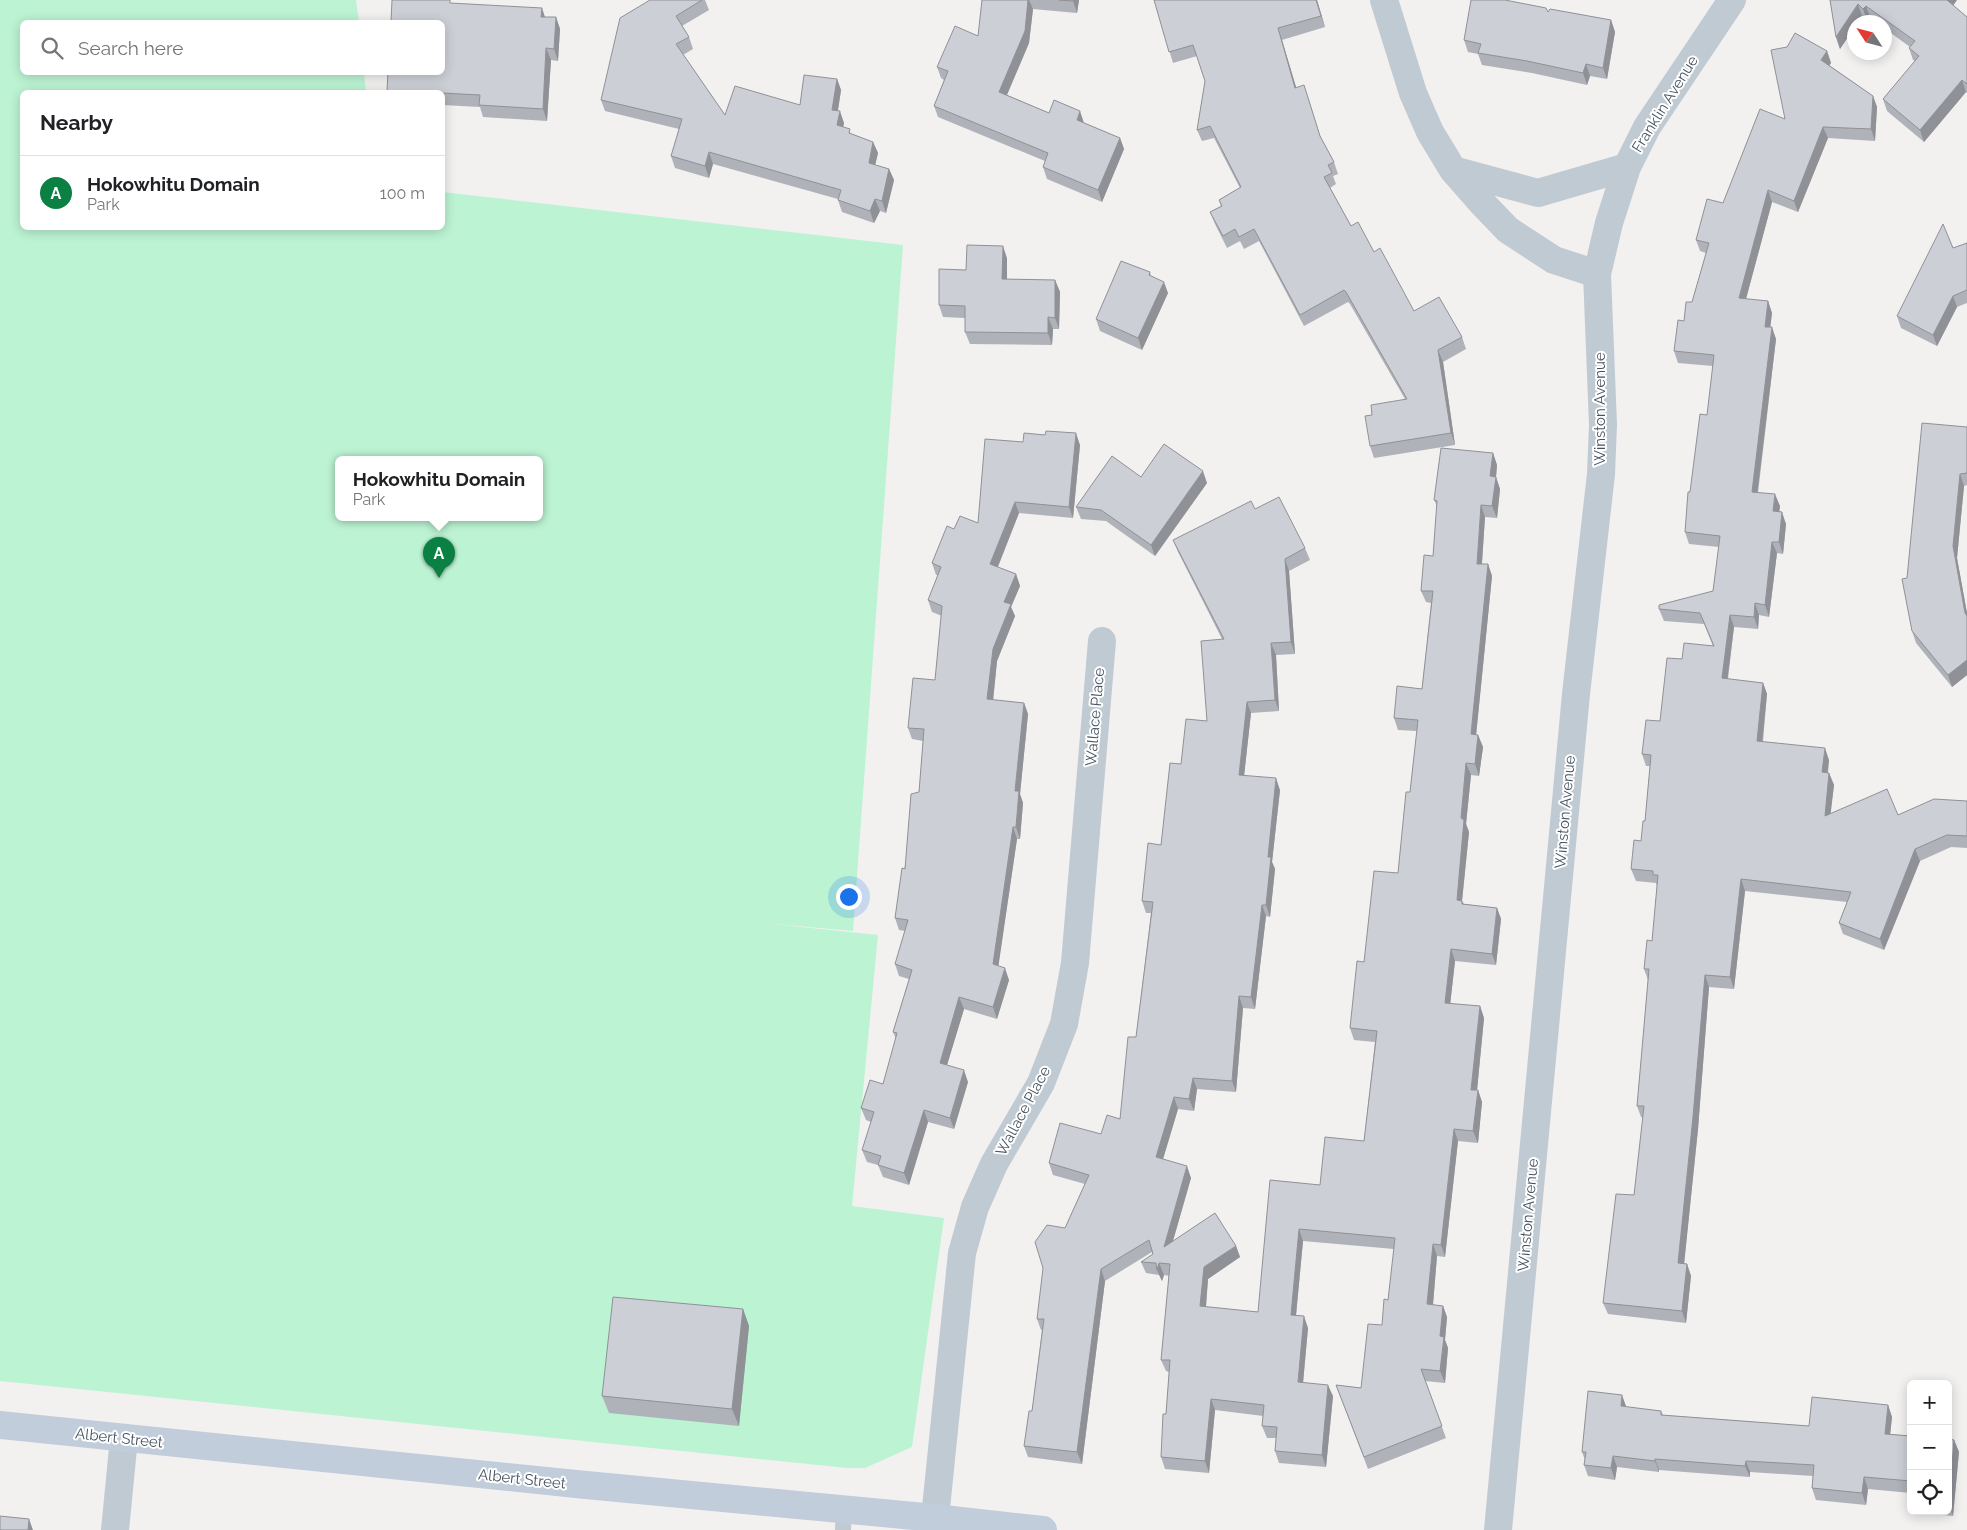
<!DOCTYPE html>
<meta charset="utf-8">
<style>
body{margin:0;font-family:Raleway,sans-serif;background:#f2f2f2;color:#202124}
.controls{position:absolute;right:15px;bottom:15px;display:grid;overflow:hidden;border-radius:8px;box-shadow:0 2px 12px #0003}
.controls button{width:45px;height:45px;display:grid;place-items:center;padding:0;border:0;border-bottom:1px solid #e0e0e0;background:#fff;color:#202124;font:25px sans-serif}
.compass{position:absolute;left:1847px;top:15px;width:45px;height:45px;border-radius:50%;background:#fff;box-shadow:0 2px 12px #0003;rotate:306deg}
.you{position:absolute;left:848px;top:896px;width:18px;height:18px;margin:-12px;border:4px solid #fff;border-radius:50%;background:#1a73e8;box-shadow:0 0 0 8px #1a73e833}
.badge{display:grid;place-items:center;width:32px;height:32px;border-radius:50%;background:#0b8043;color:#fff;font-size:16px;font-weight:700}
.pin{position:absolute;translate:-50% -41px;filter:drop-shadow(0 1px 2px #0008)}
.pin::after{content:'';position:absolute;top:26px;width:18px;height:15px;background:inherit;clip-path:polygon(0 0,100% 0,50% 100%)}
.popup{position:absolute;left:335px;top:456px;width:208px;height:65px;box-sizing:border-box;display:grid;place-content:center;border-radius:8px;background:#fff;filter:drop-shadow(0 1px 4px #0005);font-size:16px;white-space:nowrap;color:#757577}
.popup b{font-size:19px;color:#202124}
.popup::after{content:'';position:absolute;left:50%;top:100%;margin-left:-10px;border:10px solid transparent;border-top-color:#fff}
.list{margin:0;padding:0;list-style:none}
h2{display:flex;justify-content:space-between;align-items:center;height:65px;margin:0;padding:0 20px;font-size:21px}
h2 small{font-size:16px;font-weight:400;color:#757577}
.list li{display:grid;grid-template-columns:32px 1fr auto;gap:15px;align-items:center;box-sizing:border-box;height:75px;padding:0 20px;border-top:1px solid #e0e0e0}
.list b{display:block;font-size:19px;white-space:nowrap}
.list p{margin:0;font-size:16px;white-space:nowrap;color:#757577}
.list em{font-size:16px;font-style:normal;color:#757577}
.icon{flex:none;width:28px;height:28px;fill:none;stroke:currentColor;stroke-width:2;stroke-linecap:round;stroke-linejoin:round}
.map{position:relative;flex:none;width:1967px;height:1530px;overflow:hidden}
.search{position:absolute;background:#fff;box-shadow:0 2px 12px #0003;left:20px;top:20px;width:425px;height:55px;display:flex;align-items:center;gap:12px;box-sizing:border-box;padding:0 18px;border-radius:8px;color:#757577;font-size:19px}
.panel{position:absolute;background:#fff;box-shadow:0 2px 12px #0003;left:20px;top:90px;width:425px;height:140px;border-radius:8px}
.map>svg:first-child{display:block}
.green{fill:#bcf3d3;fill-rule:evenodd}
.lines{fill:none;stroke-linecap:round;stroke-linejoin:round}
.service{stroke:#c0cad3;stroke-width:16}
.minor{stroke:#c0cad3;stroke-width:28}
.secondary{stroke:#c2cddb;stroke-width:28}
.wall{fill:#afb2b8}
.shaded-wall{fill:#8f9196}
.building{fill:#cccfd6;stroke:#8f9196}
.labels{text-anchor:middle;stroke-width:4;stroke-linejoin:round;paint-order:stroke}
.street-label{font-size:15px;fill:#465360;stroke:#fff}
</style>
<div class="map">
<svg width="1967" height="1530" viewBox="0 0 1967 1530">
<rect width="100%" height="100%" fill="#f3f0f0"/>
<path class="green" d="M 0,0 L 356,0 L 359,22 L 22,22 L 22,72 L 364,73 L 366,92 L 22,92 L 22,228 L 442,228 L 443,192 L 903,245 L 853,931 L 764,923 L 878,935 L 852,1206 L 944,1218 L 912,1447 L 865,1468 L 847,1468 L 0,1381 ZM 339,459 L 539,459 L 539,517 L 339,517 Z"/>
<g class="lines">
<path class="service" d="M 843,1530 L 844,1509"/>
<path class="minor" d="M 1384,0 L 1413,93 L 1430,132 L 1453,170 L 1482,203 L 1508,230 L 1554,260 L 1597,274 L 1603,425 L 1601,474 L 1576,694 L 1498,1530
M 1453,170 L 1538,193 L 1627,167
M 1597,274 L 1609,223 L 1627,167 L 1647,127 L 1732,0
M 935,1518 L 962,1253 L 975,1207 L 994,1164 L 1041,1083 L 1064,1024 L 1075,963 L 1102,641
M 115,1530 L 124,1438"/>
<path class="secondary" d="M 0,1425 L 586,1485 L 935,1518 L 1043,1530"/>
</g>
<path class="wall" d="M 650,0 L 705,0 L 709,10 L 682,26 L 689,37 L 693,49 L 683,55 L 725,115 L 800,105 L 837,79 L 841,90 L 838,111 L 844,123 L 843,127 L 852,134 L 873,142 L 878,153 L 875,165 L 889,169 L 894,180 L 886,213 L 880,211 L 874,223 L 842,212 L 838,200 L 838,199 L 713,164 L 709,178 L 675,168 L 671,156 L 679,129 L 605,111 L 601,100 Z
M 982,0 L 1079,0 L 1077,13 L 1033,9 L 1029,43 L 1007,95 L 1049,113 L 1084,123 L 1120,138 L 1124,149 L 1102,202 L 1047,179 L 1043,167 L 1045,161 L 938,117 L 934,106 L 944,80 L 941,78 L 937,67 L 978,36 Z
M 1154,0 L 1317,0 L 1325,27 L 1282,40 L 1296,88 L 1308,97 L 1321,139 L 1334,162 L 1338,174 L 1333,176 L 1336,184 L 1330,188 L 1351,226 L 1374,252 L 1414,311 L 1462,337 L 1466,349 L 1443,362 L 1455,445 L 1374,458 L 1370,446 L 1372,415 L 1405,399 L 1350,304 L 1348,302 L 1304,326 L 1259,241 L 1244,249 L 1240,241 L 1227,248 L 1215,224 L 1210,212 L 1221,206 L 1219,200 L 1240,188 L 1214,138 L 1202,141 L 1197,130 L 1205,81 L 1197,56 L 1173,63 Z
M 1830,0 L 1957,0 L 1953,5 L 1967,17 L 1967,93 L 1966,92 L 1924,142 L 1887,111 L 1883,99 L 1915,61 L 1913,60 L 1909,48 L 1910,47 L 1884,28 L 1884,22 L 1877,22 L 1870,17 L 1867,20 L 1862,16 L 1854,22 L 1854,28 L 1840,49 L 1836,37 Z
M 453,3 L 545,17 L 556,17 L 560,29 L 558,61 L 551,60 L 547,121 L 483,117 L 480,107 L 442,105 L 442,92 L 388,92 L 387,91 Z
M 1548,12 L 1611,20 L 1615,32 L 1607,79 L 1590,76 L 1587,85 L 1532,73 L 1482,65 L 1478,54 L 1468,52 L 1464,40 Z
M 1827,51 L 1831,63 L 1829,65 L 1873,96 L 1877,107 L 1875,141 L 1828,138 L 1798,212 L 1772,202 L 1746,299 L 1768,301 L 1772,313 L 1770,327 L 1776,339 L 1758,493 L 1780,506 L 1779,512 L 1786,524 L 1783,554 L 1777,553 L 1769,617 L 1759,615 L 1758,629 L 1734,627 L 1728,679 L 1763,683 L 1767,694 L 1763,742 L 1829,760 L 1828,773 L 1829,773 L 1834,785 L 1830,814 L 1898,815 L 1967,801 L 1967,848 L 1951,847 L 1920,861 L 1884,950 L 1843,934 L 1839,923 L 1847,902 L 1745,891 L 1734,989 L 1709,987 L 1698,1129 L 1684,1263 L 1687,1264 L 1691,1276 L 1686,1323 L 1608,1314 L 1603,1303 L 1634,1195 L 1643,1118 L 1641,1117 L 1637,1106 L 1648,980 L 1644,969 L 1652,941 L 1657,886 L 1656,883 L 1636,881 L 1631,869 L 1641,841 L 1645,821 L 1650,766 L 1646,766 L 1642,754 L 1660,721 L 1682,659 L 1713,646 L 1704,624 L 1664,621 L 1659,609 L 1713,591 L 1719,547 L 1689,544 L 1685,532 L 1690,492 L 1707,415 L 1713,366 L 1678,363 L 1674,351 L 1684,321 L 1692,302 L 1706,253 L 1700,251 L 1696,240 L 1785,119 Z
M 1967,243 L 1967,303 L 1957,307 L 1937,346 L 1901,328 L 1897,316 L 1953,248 Z
M 1007,258 L 1007,279 L 1055,280 L 1060,292 L 1059,329 L 1053,329 L 1052,345 L 970,344 L 965,332 L 965,318 L 943,317 L 939,305 L 966,270 Z
M 1150,272 L 1151,276 L 1168,293 L 1142,350 L 1100,331 L 1096,319 Z
M 1967,427 L 1967,485 L 1964,486 L 1957,558 L 1967,613 L 1967,675 L 1952,687 L 1916,643 L 1912,631 L 1907,578 Z
M 1023,442 L 1080,445 L 1073,518 L 1019,513 L 998,567 L 1016,574 L 1020,586 L 1011,607 L 1015,616 L 997,661 L 993,700 L 1024,703 L 1028,714 L 1020,794 L 1023,803 L 1020,839 L 1017,839 L 998,966 L 1009,980 L 997,1019 L 964,1009 L 947,1065 L 968,1082 L 954,1129 L 928,1122 L 909,1185 L 883,1177 L 878,1165 L 867,1162 L 862,1150 L 871,1122 L 866,1120 L 861,1108 L 883,1084 L 896,1039 L 893,1032 L 909,979 L 899,976 L 895,964 L 905,931 L 899,930 L 895,918 L 919,792 L 923,741 L 912,739 L 908,728 L 935,680 L 942,616 L 932,612 L 928,600 L 938,575 L 936,575 L 932,563 L 954,529 L 978,523 Z
M 1493,453 L 1497,465 L 1496,477 L 1500,489 L 1497,518 L 1485,517 L 1482,564 L 1488,564 L 1492,576 L 1476,735 L 1478,735 L 1483,747 L 1479,776 L 1471,775 L 1466,824 L 1469,832 L 1462,901 L 1464,904 L 1497,908 L 1501,919 L 1496,965 L 1455,961 L 1450,1004 L 1480,1006 L 1484,1018 L 1477,1090 L 1478,1090 L 1482,1102 L 1478,1143 L 1458,1141 L 1445,1257 L 1437,1256 L 1433,1305 L 1443,1306 L 1447,1317 L 1445,1340 L 1448,1348 L 1445,1383 L 1425,1381 L 1446,1438 L 1368,1469 L 1336,1385 L 1361,1388 L 1382,1325 L 1388,1300 L 1394,1249 L 1303,1241 L 1296,1315 L 1308,1328 L 1303,1383 L 1333,1396 L 1326,1467 L 1279,1463 L 1275,1451 L 1276,1438 L 1267,1438 L 1262,1426 L 1263,1416 L 1215,1410 L 1209,1473 L 1165,1469 L 1161,1457 L 1166,1414 L 1169,1372 L 1166,1371 L 1161,1360 L 1169,1276 L 1164,1275 L 1162,1281 L 1159,1275 L 1146,1273 L 1141,1262 L 1153,1254 L 1152,1252 L 1105,1281 L 1082,1464 L 1028,1457 L 1024,1446 L 1032,1411 L 1042,1330 L 1041,1330 L 1037,1319 L 1065,1228 L 1085,1184 L 1053,1175 L 1049,1163 L 1101,1134 L 1120,1119 L 1136,1037 L 1151,913 L 1146,913 L 1142,901 L 1161,845 L 1181,764 L 1207,721 L 1222,639 L 1178,552 L 1173,540 L 1255,509 L 1305,548 L 1310,560 L 1289,571 L 1295,654 L 1276,655 L 1279,711 L 1251,713 L 1244,775 L 1280,790 L 1272,862 L 1275,869 L 1270,917 L 1266,916 L 1255,1009 L 1243,1008 L 1236,1092 L 1197,1089 L 1194,1111 L 1178,1109 L 1163,1159 L 1191,1178 L 1173,1241 L 1236,1246 L 1240,1257 L 1208,1279 L 1206,1307 L 1258,1312 L 1320,1185 L 1364,1141 L 1375,1042 L 1354,1040 L 1350,1028 L 1364,962 L 1398,873 L 1410,792 L 1417,731 L 1398,730 L 1394,718 L 1422,689 L 1431,603 L 1426,602 L 1421,591 L 1433,556 L 1437,506 L 1434,500 Z
M 1141,477 L 1207,483 L 1155,556 L 1106,521 L 1081,519 L 1076,507 Z
M 743,1309 L 749,1326 L 739,1426 L 609,1413 L 602,1396 Z
M 1888,1405 L 1892,1417 L 1890,1434 L 1911,1436 L 1911,1493 L 1868,1489 L 1866,1505 L 1816,1500 L 1812,1488 L 1813,1476 L 1750,1472 L 1750,1477 L 1659,1470 L 1659,1472 L 1617,1467 L 1615,1480 L 1588,1476 L 1584,1465 L 1585,1460 L 1582,1452 L 1626,1407 L 1661,1411 L 1663,1415 L 1809,1426 Z
M 1948,1439 L 1954,1440 L 1959,1452 L 1953,1516 L 1920,1513 L 1919,1511 L 1948,1511 Z"/>
<path class="shaded-wall" d="M 1028,0 L 1029,0 L 1033,9 L 1029,43 L 1003,104 L 999,92 Z
M 1073,0 L 1079,0 L 1077,13 L 1073,1 Z
M 1316,0 L 1317,0 L 1325,27 L 1321,16 Z
M 1946,0 L 1957,0 L 1950,10 Z
M 1858,4 L 1862,16 L 1858,22 L 1854,22 L 1854,28 L 1840,49 L 1836,37 Z
M 1866,6 L 1870,17 L 1867,20 L 1863,9 Z
M 542,8 L 546,20 L 541,17 Z
M 556,17 L 560,29 L 558,61 L 554,49 Z
M 1611,20 L 1615,32 L 1607,79 L 1603,68 Z
M 1278,28 L 1282,40 L 1300,100 L 1295,88 Z
M 546,48 L 551,60 L 547,121 L 543,109 Z
M 1827,51 L 1831,63 L 1826,71 L 1821,60 Z
M 1586,64 L 1590,76 L 1587,85 L 1583,73 Z
M 837,79 L 841,90 L 836,122 L 832,110 Z
M 1962,80 L 1966,92 L 1924,142 L 1920,130 Z
M 1873,96 L 1877,107 L 1875,141 L 1871,129 Z
M 840,111 L 844,123 L 841,137 L 837,125 Z
M 1080,111 L 1084,123 L 1077,120 Z
M 1823,127 L 1828,138 L 1798,212 L 1794,201 Z
M 1120,138 L 1124,149 L 1102,202 L 1098,190 Z
M 873,142 L 878,153 L 873,174 L 869,163 Z
M 709,152 L 713,164 L 709,178 L 705,166 Z
M 889,169 L 894,180 L 886,213 L 882,201 Z
M 1768,190 L 1772,202 L 1743,310 L 1739,298 Z
M 875,199 L 880,211 L 874,223 L 870,211 Z
M 1003,246 L 1007,258 L 1007,291 L 1002,279 Z
M 1055,280 L 1060,292 L 1059,329 L 1055,318 Z
M 1164,282 L 1168,293 L 1142,350 L 1138,338 Z
M 1953,296 L 1957,307 L 1937,346 L 1933,335 Z
M 1768,301 L 1772,313 L 1769,338 L 1765,327 Z
M 1048,317 L 1053,329 L 1052,345 L 1048,333 Z
M 1772,327 L 1776,339 L 1756,504 L 1752,492 Z
M 1438,350 L 1443,362 L 1455,445 L 1451,433 Z
M 1076,433 L 1080,445 L 1073,518 L 1069,507 Z
M 1493,453 L 1497,465 L 1496,477 L 1500,489 L 1497,518 L 1492,506 L 1490,476 Z
M 1203,471 L 1207,483 L 1155,556 L 1151,545 Z
M 1960,474 L 1964,486 L 1957,558 L 1967,613 L 1967,619 L 1965,613 L 1953,546 Z
M 1775,494 L 1780,506 L 1778,523 L 1773,511 Z
M 1015,502 L 1019,513 L 994,576 L 990,564 Z
M 1481,505 L 1485,517 L 1481,576 L 1477,564 Z
M 1782,512 L 1786,524 L 1783,554 L 1779,542 Z
M 1772,542 L 1777,553 L 1769,617 L 1765,605 Z
M 1285,559 L 1289,571 L 1295,654 L 1291,642 Z
M 1488,564 L 1492,576 L 1475,746 L 1471,734 Z
M 1016,574 L 1020,586 L 1011,607 L 1015,616 L 997,661 L 992,711 L 987,699 L 993,649 L 1004,602 Z
M 1755,603 L 1759,615 L 1758,629 L 1754,617 Z
M 1730,615 L 1734,627 L 1726,690 L 1722,678 Z
M 1271,643 L 1276,655 L 1279,711 L 1275,700 Z
M 1967,660 L 1967,675 L 1952,687 L 1948,675 Z
M 1763,683 L 1767,694 L 1761,753 L 1757,741 Z
M 1247,702 L 1251,713 L 1243,786 L 1239,775 Z
M 1024,703 L 1028,714 L 1020,794 L 1023,803 L 1020,839 L 1016,827 L 1015,791 Z
M 1478,735 L 1483,747 L 1479,776 L 1475,764 Z
M 1825,748 L 1829,760 L 1826,784 L 1822,772 Z
M 1466,763 L 1471,775 L 1466,824 L 1469,832 L 1462,901 L 1467,912 L 1457,900 L 1461,818 Z
M 1829,773 L 1834,785 L 1829,828 L 1825,816 Z
M 1276,778 L 1280,790 L 1272,862 L 1275,869 L 1270,917 L 1266,905 L 1268,857 Z
M 1013,827 L 1017,839 L 997,976 L 993,964 Z
M 1915,849 L 1920,861 L 1884,950 L 1880,939 Z
M 1741,879 L 1745,891 L 1734,989 L 1730,977 Z
M 1262,905 L 1266,916 L 1255,1009 L 1251,997 Z
M 1497,908 L 1501,919 L 1496,965 L 1492,954 Z
M 1451,949 L 1455,961 L 1449,1015 L 1445,1003 Z
M 1005,968 L 1009,980 L 997,1019 L 993,1007 Z
M 1705,975 L 1709,987 L 1698,1129 L 1683,1275 L 1678,1263 Z
M 1239,996 L 1243,1008 L 1236,1092 L 1232,1081 Z
M 959,997 L 964,1009 L 944,1075 L 940,1063 Z
M 1480,1006 L 1484,1018 L 1476,1101 L 1471,1090 Z
M 964,1070 L 968,1082 L 954,1129 L 950,1118 Z
M 1193,1078 L 1197,1089 L 1194,1111 L 1189,1099 Z
M 1478,1090 L 1482,1102 L 1478,1143 L 1473,1131 Z
M 1174,1097 L 1178,1109 L 1160,1169 L 1156,1157 Z
M 924,1110 L 928,1122 L 909,1185 L 904,1173 Z
M 1454,1129 L 1458,1141 L 1445,1257 L 1441,1245 Z
M 1187,1166 L 1191,1178 L 1168,1258 L 1164,1247 Z
M 1299,1229 L 1303,1241 L 1295,1326 L 1291,1315 Z
M 1433,1244 L 1437,1256 L 1432,1316 L 1427,1304 Z
M 1236,1246 L 1240,1257 L 1208,1279 L 1205,1318 L 1200,1306 L 1204,1267 Z
M 1159,1263 L 1164,1275 L 1162,1281 L 1157,1270 Z
M 1687,1264 L 1691,1276 L 1686,1323 L 1682,1311 Z
M 1101,1269 L 1105,1281 L 1082,1464 L 1077,1452 Z
M 1443,1306 L 1447,1317 L 1445,1340 L 1448,1348 L 1445,1383 L 1440,1371 L 1440,1336 Z
M 743,1309 L 749,1326 L 739,1426 L 732,1409 Z
M 1304,1316 L 1308,1328 L 1302,1394 L 1298,1382 Z
M 1328,1385 L 1333,1396 L 1326,1467 L 1322,1455 Z
M 1622,1395 L 1626,1406 L 1621,1406 Z
M 1211,1399 L 1215,1410 L 1209,1473 L 1205,1461 Z
M 1888,1405 L 1892,1417 L 1889,1446 L 1885,1434 Z
M 1954,1440 L 1959,1452 L 1953,1516 L 1949,1504 Z
M 1613,1456 L 1617,1467 L 1615,1480 L 1611,1468 Z
M 1655,1459 L 1659,1470 L 1659,1472 L 1655,1461 Z
M 1746,1461 L 1750,1472 L 1750,1477 L 1745,1466 Z
M 1864,1477 L 1868,1489 L 1866,1505 L 1862,1493 Z
M 29,1519 L 33,1530 L 28,1530 Z"/>
<path class="building" d="M 392,0 L 450,0 L 450,3 L 542,8 L 541,17 L 556,17 L 554,49 L 546,48 L 543,109 L 479,105 L 480,95 L 442,93 L 442,92 L 387,91 L 388,72 L 442,72 L 442,22 L 391,22 Z
M 650,0 L 702,0 L 676,16 L 689,37 L 676,44 L 725,115 L 735,86 L 800,105 L 804,75 L 837,79 L 832,110 L 840,111 L 837,125 L 850,129 L 849,133 L 873,142 L 869,163 L 889,169 L 882,201 L 875,199 L 870,211 L 838,200 L 841,190 L 709,152 L 705,166 L 671,156 L 682,119 L 601,100 L 620,18 Z
M 982,0 L 1028,0 L 1025,31 L 999,92 L 1049,113 L 1054,100 L 1080,111 L 1077,120 L 1120,138 L 1098,190 L 1043,167 L 1048,153 L 934,106 L 948,71 L 937,67 L 955,26 L 978,36 Z
M 1059,0 L 1073,0 L 1073,1 Z
M 1154,0 L 1316,0 L 1321,16 L 1278,28 L 1295,88 L 1304,85 L 1320,136 L 1334,162 L 1328,165 L 1332,173 L 1324,177 L 1351,226 L 1358,222 L 1374,252 L 1380,248 L 1414,311 L 1439,297 L 1462,337 L 1438,350 L 1451,433 L 1370,446 L 1365,416 L 1372,415 L 1371,405 L 1407,399 L 1346,292 L 1344,290 L 1300,315 L 1254,229 L 1239,237 L 1235,229 L 1223,236 L 1210,212 L 1222,206 L 1219,200 L 1241,187 L 1210,126 L 1197,130 L 1205,81 L 1193,45 L 1169,52 Z
M 1471,0 L 1505,0 L 1546,8 L 1548,12 L 1550,9 L 1611,20 L 1603,68 L 1586,64 L 1583,73 L 1527,61 L 1478,53 L 1481,44 L 1464,40 Z
M 1830,0 L 1947,0 L 1967,17 L 1967,84 L 1962,80 L 1920,130 L 1883,99 L 1919,56 L 1909,48 L 1915,41 L 1866,6 L 1863,9 L 1858,4 L 1836,37 Z
M 1795,33 L 1827,51 L 1821,60 L 1873,96 L 1871,129 L 1823,127 L 1794,201 L 1768,190 L 1739,298 L 1768,301 L 1765,327 L 1772,327 L 1752,492 L 1775,494 L 1773,511 L 1782,512 L 1779,542 L 1772,542 L 1765,605 L 1755,603 L 1754,617 L 1730,615 L 1722,678 L 1763,683 L 1757,741 L 1825,748 L 1822,772 L 1829,773 L 1825,816 L 1887,789 L 1898,815 L 1934,799 L 1967,801 L 1967,836 L 1947,835 L 1915,849 L 1880,939 L 1839,923 L 1851,892 L 1741,879 L 1730,977 L 1705,975 L 1693,1117 L 1678,1263 L 1687,1264 L 1682,1311 L 1603,1303 L 1616,1194 L 1634,1195 L 1644,1106 L 1637,1106 L 1649,969 L 1644,969 L 1647,940 L 1652,941 L 1658,875 L 1653,875 L 1653,871 L 1631,869 L 1634,840 L 1641,841 L 1643,821 L 1645,821 L 1651,755 L 1642,754 L 1646,720 L 1660,721 L 1667,658 L 1682,659 L 1684,643 L 1714,646 L 1700,613 L 1659,609 L 1659,605 L 1713,591 L 1720,536 L 1685,532 L 1688,492 L 1690,492 L 1700,414 L 1707,415 L 1714,355 L 1674,351 L 1678,320 L 1684,321 L 1686,302 L 1692,302 L 1709,243 L 1696,240 L 1707,199 L 1723,203 L 1760,109 L 1785,119 L 1771,50 L 1787,47 Z
M 1943,224 L 1953,248 L 1967,243 L 1967,290 L 1953,296 L 1933,335 L 1897,316 Z
M 967,245 L 1003,246 L 1002,279 L 1055,280 L 1055,318 L 1048,317 L 1048,333 L 965,332 L 965,306 L 939,305 L 939,269 L 966,270 Z
M 1121,261 L 1150,272 L 1149,275 L 1164,282 L 1138,338 L 1096,319 Z
M 1922,423 L 1967,427 L 1967,473 L 1960,474 L 1953,546 L 1965,613 L 1967,616 L 1967,660 L 1948,675 L 1912,631 L 1902,579 L 1907,578 Z
M 1046,431 L 1076,433 L 1069,507 L 1015,502 L 990,564 L 1016,574 L 1004,602 L 1011,604 L 993,649 L 987,699 L 1024,703 L 1015,791 L 1019,791 L 1016,827 L 1013,827 L 993,964 L 1005,968 L 993,1007 L 959,997 L 940,1063 L 964,1070 L 950,1118 L 924,1110 L 904,1173 L 878,1165 L 881,1156 L 862,1150 L 874,1112 L 861,1108 L 870,1080 L 883,1084 L 897,1033 L 893,1032 L 912,970 L 895,964 L 908,920 L 895,918 L 902,868 L 905,869 L 911,794 L 919,792 L 924,729 L 908,728 L 913,678 L 935,680 L 942,606 L 928,600 L 941,567 L 932,563 L 947,526 L 954,529 L 960,516 L 978,523 L 985,439 L 1023,442 L 1024,433 L 1045,435 Z
M 1164,444 L 1203,471 L 1151,545 L 1101,510 L 1076,507 L 1112,456 L 1141,477 Z
M 1441,448 L 1493,453 L 1490,476 L 1496,477 L 1492,506 L 1481,505 L 1477,564 L 1488,564 L 1471,734 L 1478,735 L 1475,764 L 1466,763 L 1461,818 L 1464,820 L 1457,900 L 1462,901 L 1462,904 L 1497,908 L 1492,954 L 1451,949 L 1445,1003 L 1480,1006 L 1471,1090 L 1478,1090 L 1473,1131 L 1454,1129 L 1441,1245 L 1433,1244 L 1427,1304 L 1443,1306 L 1440,1336 L 1444,1337 L 1440,1371 L 1421,1369 L 1442,1426 L 1364,1457 L 1336,1385 L 1361,1388 L 1368,1324 L 1382,1325 L 1384,1299 L 1388,1300 L 1395,1238 L 1299,1229 L 1291,1315 L 1304,1316 L 1298,1382 L 1328,1385 L 1322,1455 L 1275,1451 L 1277,1427 L 1262,1426 L 1264,1405 L 1211,1399 L 1205,1461 L 1161,1457 L 1163,1414 L 1166,1414 L 1170,1360 L 1161,1360 L 1170,1264 L 1159,1263 L 1157,1270 L 1156,1263 L 1141,1262 L 1153,1254 L 1149,1240 L 1101,1269 L 1077,1452 L 1024,1446 L 1029,1411 L 1032,1411 L 1044,1319 L 1037,1319 L 1043,1268 L 1035,1242 L 1047,1225 L 1065,1228 L 1089,1175 L 1049,1163 L 1060,1123 L 1101,1134 L 1107,1115 L 1120,1119 L 1128,1037 L 1136,1037 L 1153,902 L 1142,901 L 1148,843 L 1161,845 L 1170,763 L 1181,764 L 1186,719 L 1207,721 L 1201,641 L 1224,639 L 1173,540 L 1251,501 L 1255,509 L 1279,497 L 1305,548 L 1285,559 L 1291,642 L 1271,643 L 1275,700 L 1247,702 L 1239,775 L 1276,778 L 1268,857 L 1271,857 L 1266,905 L 1262,905 L 1251,997 L 1239,996 L 1232,1081 L 1193,1078 L 1189,1099 L 1174,1097 L 1156,1157 L 1187,1166 L 1164,1247 L 1215,1213 L 1236,1246 L 1204,1267 L 1200,1306 L 1258,1312 L 1270,1180 L 1320,1185 L 1325,1137 L 1364,1141 L 1377,1031 L 1350,1028 L 1357,961 L 1364,962 L 1374,871 L 1398,873 L 1406,792 L 1410,792 L 1418,720 L 1394,718 L 1397,686 L 1422,689 L 1433,591 L 1421,591 L 1424,555 L 1433,556 L 1437,501 L 1434,500 Z
M 613,1297 L 743,1309 L 732,1409 L 602,1396 Z
M 1588,1391 L 1622,1395 L 1621,1406 L 1661,1411 L 1661,1415 L 1809,1426 L 1812,1397 L 1888,1405 L 1885,1434 L 1911,1436 L 1911,1481 L 1864,1477 L 1862,1493 L 1812,1488 L 1814,1465 L 1746,1461 L 1745,1466 L 1655,1459 L 1655,1461 L 1613,1456 L 1611,1468 L 1584,1465 L 1586,1452 L 1582,1452 Z
M 1948,1439 L 1954,1440 L 1949,1504 L 1948,1504 Z
M 0,1516 L 29,1519 L 28,1530 L 0,1530 Z"/>
<g class="labels">
<g class="street-label">
<text transform="translate(1665 104) rotate(-58)" y="5">Franklin Avenue</text>
<text transform="translate(1600 409) rotate(-90)" y="5">Winston Avenue</text>
<text transform="translate(1095 717) rotate(-85)" y="5">Wallace Place</text>
<text transform="translate(1565 812) rotate(-85)" y="5">Winston Avenue</text>
<text transform="translate(1023 1111) rotate(-62)" y="5">Wallace Place</text>
<text transform="translate(1528 1215) rotate(-85)" y="5">Winston Avenue</text>
<text transform="translate(119 1438) rotate(6)" y="5">Albert Street</text>
<text transform="translate(522 1479) rotate(6)" y="5">Albert Street</text>
</g>
</g>
</svg>
<div class="controls">
<button>+</button>
<button>−</button>
<button><svg class="icon" aria-label="locate" viewBox="0 0 24 24"><circle cx="12" cy="12" r="6"/><path d="M12 2v4M12 18v4M2 12h4M18 12h4"/></svg></button>
</div>
<svg class="compass" viewBox="-18 -18 36 36"><path d="M0-13l5 13h-10z" fill="#e53935"/><path d="M0 13l5-13h-10z" fill="#757577"/></svg>
<div class="you"></div>
<div class="pin badge" style="left:439px;top:578px">A</div>
<div class="popup"><b>Hokowhitu Domain</b>Park</div>
<div class="search"><svg class="icon" aria-label="search" viewBox="0 0 24 24"><circle cx="10" cy="10" r="6"/><path d="M15 15l6 6"/></svg>Search here</div>
<section class="panel">
<h2>Nearby<small></small></h2>
<ul class="list">
<li><span class="badge">A</span><div><b>Hokowhitu Domain</b><p>Park</p></div><em>100 m</em></li>
</ul>
</section>
</div>
